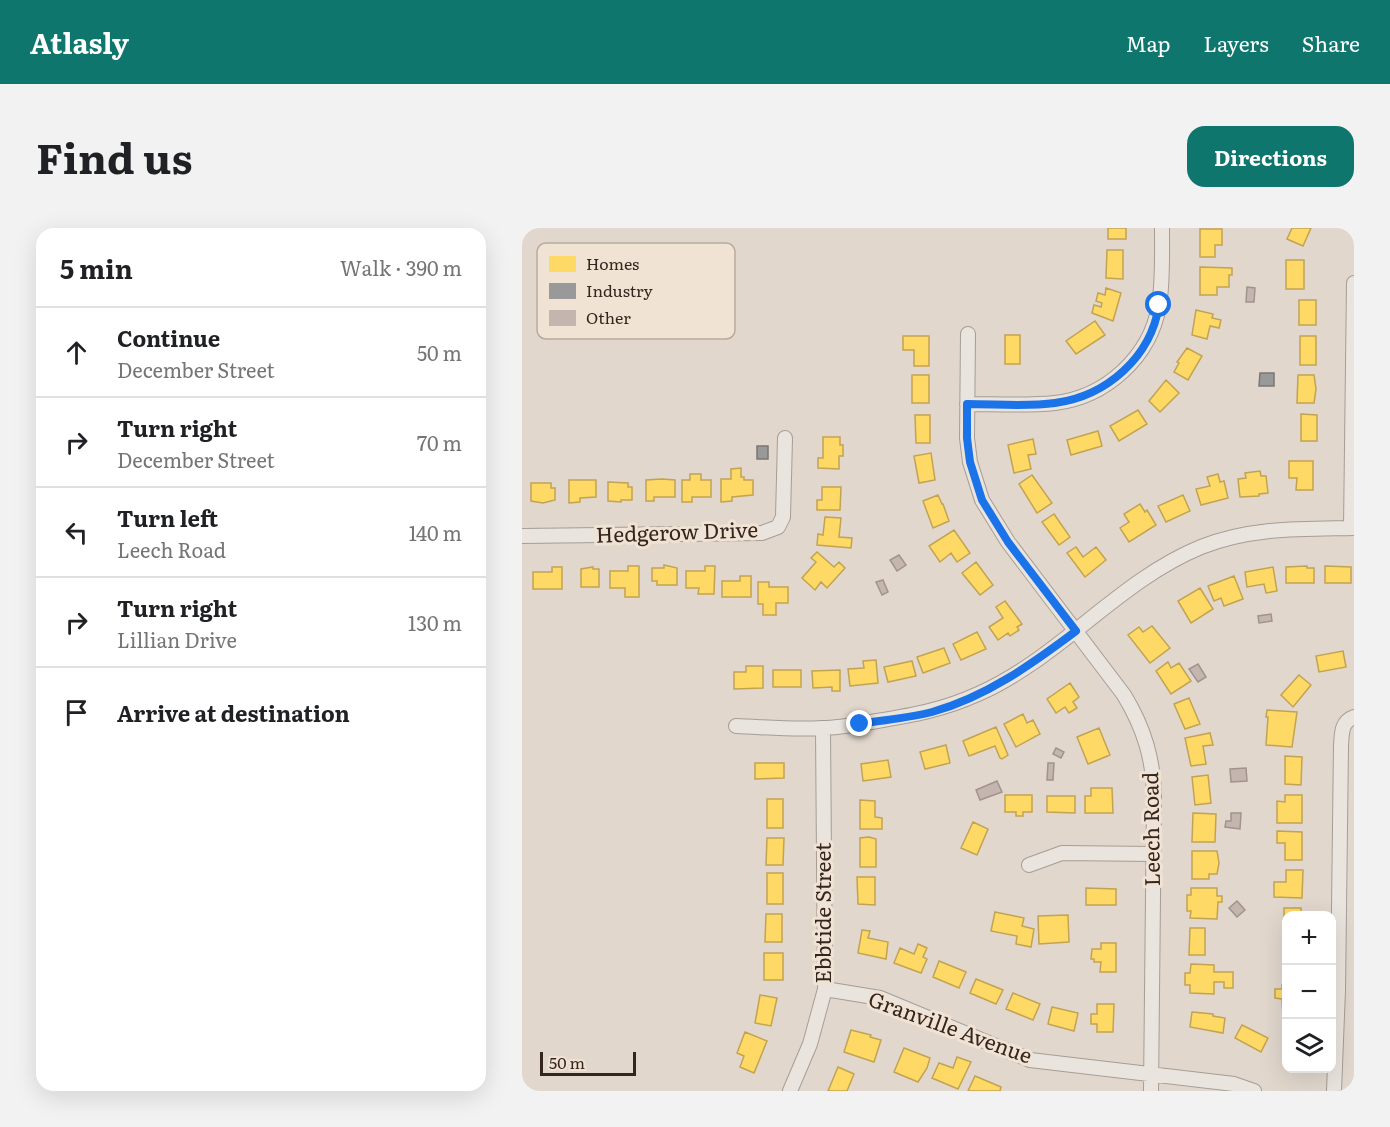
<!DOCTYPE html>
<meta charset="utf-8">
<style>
body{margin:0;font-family:Literata,serif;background:#f2f2f2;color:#202124}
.controls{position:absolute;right:18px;bottom:18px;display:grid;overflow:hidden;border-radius:12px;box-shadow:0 6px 24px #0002}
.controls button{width:54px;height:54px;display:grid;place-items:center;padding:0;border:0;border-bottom:2px solid #e0e0e0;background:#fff;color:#202124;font:30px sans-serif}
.scale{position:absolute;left:18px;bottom:15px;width:96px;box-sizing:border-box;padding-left:6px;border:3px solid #34251f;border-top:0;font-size:16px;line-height:21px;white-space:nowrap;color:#34251f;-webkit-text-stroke:4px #f1e3d3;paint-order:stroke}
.stop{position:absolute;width:18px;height:18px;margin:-14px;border:4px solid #1a73e8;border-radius:50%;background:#fff}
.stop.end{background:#1a73e8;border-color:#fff;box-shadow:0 2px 6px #0008}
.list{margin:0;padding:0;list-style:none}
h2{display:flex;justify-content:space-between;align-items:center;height:78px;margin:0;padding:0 24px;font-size:26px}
h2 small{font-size:20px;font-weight:400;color:#757577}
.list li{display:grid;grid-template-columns:39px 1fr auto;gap:18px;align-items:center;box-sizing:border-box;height:90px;padding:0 24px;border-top:2px solid #e0e0e0}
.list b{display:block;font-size:22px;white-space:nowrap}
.list p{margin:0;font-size:20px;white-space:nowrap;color:#757577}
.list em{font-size:20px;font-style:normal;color:#757577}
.icon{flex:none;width:33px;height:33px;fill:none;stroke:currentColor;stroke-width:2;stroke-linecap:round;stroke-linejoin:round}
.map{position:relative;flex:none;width:832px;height:863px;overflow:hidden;border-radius:18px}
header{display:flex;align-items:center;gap:36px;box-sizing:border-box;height:84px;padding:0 30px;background:#0f766e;color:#fff}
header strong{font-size:28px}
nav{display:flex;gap:33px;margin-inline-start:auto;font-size:21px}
.intro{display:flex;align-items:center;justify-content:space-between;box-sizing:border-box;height:144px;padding:0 36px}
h1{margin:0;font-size:42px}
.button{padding:15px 27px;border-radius:18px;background:#0f766e;color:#fff;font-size:21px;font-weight:700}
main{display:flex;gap:36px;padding:0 36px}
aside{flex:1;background:#fff;border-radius:18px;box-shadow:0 6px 24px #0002}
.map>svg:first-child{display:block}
.homes{fill:#ffd966;stroke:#c2a351;stroke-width:1.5}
.industry{fill:#999;stroke:#7b7674;stroke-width:1.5}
.building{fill:#c4b5ae;stroke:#a1938d;stroke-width:1.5}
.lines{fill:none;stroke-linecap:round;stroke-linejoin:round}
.street-casing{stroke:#a69d96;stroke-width:16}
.street{stroke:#eae4de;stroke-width:14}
.route{stroke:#1a73e8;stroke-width:8}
.labels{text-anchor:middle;stroke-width:6;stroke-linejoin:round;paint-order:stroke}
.street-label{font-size:21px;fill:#34251f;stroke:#f1e3d3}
.key{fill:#f1e3d3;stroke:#b8aa9d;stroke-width:1.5}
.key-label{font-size:16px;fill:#34251f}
</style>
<header>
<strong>Atlasly</strong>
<nav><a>Map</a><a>Layers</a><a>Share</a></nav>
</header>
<div class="intro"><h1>Find us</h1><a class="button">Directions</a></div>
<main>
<aside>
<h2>5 min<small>Walk · 390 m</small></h2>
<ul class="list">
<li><svg class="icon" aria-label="ahead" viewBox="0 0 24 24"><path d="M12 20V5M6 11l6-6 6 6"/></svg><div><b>Continue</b><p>December Street</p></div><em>50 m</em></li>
<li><svg class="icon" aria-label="right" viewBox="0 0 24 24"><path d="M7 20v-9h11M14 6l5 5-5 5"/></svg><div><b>Turn right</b><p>December Street</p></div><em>70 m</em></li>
<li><svg class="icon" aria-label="left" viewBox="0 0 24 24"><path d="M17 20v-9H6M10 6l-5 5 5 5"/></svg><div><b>Turn left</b><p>Leech Road</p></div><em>140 m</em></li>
<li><svg class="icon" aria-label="right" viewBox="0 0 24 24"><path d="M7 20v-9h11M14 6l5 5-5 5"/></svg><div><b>Turn right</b><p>Lillian Drive</p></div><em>130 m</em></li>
<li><svg class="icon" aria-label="arrive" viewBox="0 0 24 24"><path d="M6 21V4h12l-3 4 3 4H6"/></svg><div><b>Arrive at destination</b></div></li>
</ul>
</aside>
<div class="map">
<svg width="832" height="863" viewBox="0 0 832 863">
<rect width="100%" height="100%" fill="#e1d7cd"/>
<path class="homes" d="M 586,0 L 604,0 L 604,11 L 586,11 Z
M 770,0 L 789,0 L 781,18 L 765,11 Z
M 678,1 L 700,1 L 700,17 L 693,17 L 693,29 L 678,29 Z
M 585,22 L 601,22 L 601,51 L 584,50 Z
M 764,32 L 782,32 L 782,61 L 764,61 Z
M 678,39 L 710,40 L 710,47 L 707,47 L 707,59 L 695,59 L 695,67 L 678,67 Z
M 584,60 L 599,65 L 591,93 L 570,85 L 572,77 L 579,79 L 580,75 L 574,73 L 576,65 L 583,67 Z
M 777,72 L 794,72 L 794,97 L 777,97 Z
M 674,82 L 691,86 L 690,90 L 699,92 L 697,100 L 688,98 L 685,111 L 670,107 Z
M 573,93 L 583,107 L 554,126 L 544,113 Z
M 483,107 L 498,107 L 498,136 L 483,136 Z
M 381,108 L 407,108 L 407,138 L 392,138 L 392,122 L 381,122 Z
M 778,108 L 794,108 L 794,137 L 778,137 Z
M 665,120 L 680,128 L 666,152 L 652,144 L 657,135 L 655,134 Z
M 390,147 L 407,147 L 407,175 L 390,175 Z
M 776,147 L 792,147 L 794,161 L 792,175 L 775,175 Z
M 644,152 L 657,165 L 638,184 L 627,173 Z
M 616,182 L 625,196 L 597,213 L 588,198 Z
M 779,186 L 795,187 L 795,213 L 779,213 Z
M 393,187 L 408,187 L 408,215 L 394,215 Z
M 576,203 L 580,218 L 549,227 L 545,212 Z
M 301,209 L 318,209 L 318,217 L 321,217 L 321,228 L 317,228 L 317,241 L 296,240 L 296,230 L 301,230 Z
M 511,211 L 514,226 L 506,227 L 509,241 L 492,245 L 486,217 Z
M 409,225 L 413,252 L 397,255 L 392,228 Z
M 767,233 L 791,233 L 791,262 L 774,262 L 775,250 L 767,250 Z
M 219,240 L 219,249 L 222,249 L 222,252 L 231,252 L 231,267 L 210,269 L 210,273 L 199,274 L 199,251 L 209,251 L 209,241 Z
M 738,243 L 739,248 L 744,248 L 746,265 L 737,266 L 737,268 L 718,269 L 716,251 L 724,250 L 723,245 Z
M 168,246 L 179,246 L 179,252 L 189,252 L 189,269 L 170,269 L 170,274 L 160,274 L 160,252 L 168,252 Z
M 696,246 L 698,254 L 702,253 L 706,270 L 679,277 L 674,261 L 688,258 L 685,249 Z
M 510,247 L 530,275 L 515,285 L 497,256 Z
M 140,251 L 153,252 L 153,269 L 132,269 L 132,273 L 124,273 L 124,252 Z
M 47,252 L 74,252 L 74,269 L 58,270 L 58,274 L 47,275 Z
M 86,254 L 106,255 L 106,259 L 110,259 L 110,272 L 99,272 L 99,274 L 86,273 Z
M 9,255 L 29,255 L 29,260 L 33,260 L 33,272 L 21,275 L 9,273 Z
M 300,259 L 319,259 L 318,282 L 295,282 L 295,272 L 300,272 Z
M 416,267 L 420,276 L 421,276 L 427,293 L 411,300 L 401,273 Z
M 661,267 L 668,283 L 644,294 L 636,278 Z
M 618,276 L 623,284 L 625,282 L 634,297 L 607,314 L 598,300 L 607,294 L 602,286 Z
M 532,286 L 548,309 L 537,317 L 520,294 Z
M 303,289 L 319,290 L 317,309 L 330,310 L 329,320 L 295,317 L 296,306 L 301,307 Z
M 432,302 L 448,325 L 435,334 L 429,325 L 418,334 L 407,318 Z
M 554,319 L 561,329 L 574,319 L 584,332 L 563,349 L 545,325 Z
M 295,324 L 312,339 L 317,334 L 323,340 L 305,360 L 299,354 L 293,362 L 280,350 L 294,334 L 289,330 Z
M 454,334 L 471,357 L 458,367 L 440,345 Z
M 142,337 L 155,340 L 155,357 L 135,357 L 135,353 L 130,353 L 130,340 L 142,340 Z
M 106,338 L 117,338 L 117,369 L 103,369 L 103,360 L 88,360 L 88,343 L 106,343 Z
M 183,338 L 193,338 L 192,366 L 176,366 L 177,360 L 164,360 L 164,343 L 183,343 Z
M 785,338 L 785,340 L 792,340 L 792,355 L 764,355 L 764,339 Z
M 803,338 L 829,339 L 829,355 L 803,355 Z
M 30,339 L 40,339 L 40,361 L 11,361 L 11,344 L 30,344 Z
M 71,339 L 71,341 L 77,341 L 77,359 L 59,359 L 59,341 Z
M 751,339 L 755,363 L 744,365 L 742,356 L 725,359 L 723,344 Z
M 218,348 L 229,348 L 229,369 L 200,369 L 200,353 L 218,353 Z
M 712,348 L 721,371 L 702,378 L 699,370 L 692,373 L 686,358 Z
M 236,354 L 247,354 L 247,359 L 266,359 L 266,375 L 254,375 L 254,387 L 241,387 L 241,376 L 236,376 Z
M 678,360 L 691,381 L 669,395 L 656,373 Z
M 483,373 L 500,396 L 495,399 L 497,402 L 488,408 L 486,405 L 476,412 L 467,399 L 481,390 L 474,379 Z
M 630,398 L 648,420 L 628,435 L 606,407 L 617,399 L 621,404 Z
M 455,404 L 464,421 L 439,432 L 431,416 Z
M 422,420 L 428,435 L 401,445 L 395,429 Z
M 821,423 L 824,439 L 797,444 L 794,428 Z
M 354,432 L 356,455 L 328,458 L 326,441 L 342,440 L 341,433 Z
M 390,433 L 394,448 L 366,454 L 362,439 Z
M 646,434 L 649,440 L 657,435 L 669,453 L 649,466 L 634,443 Z
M 224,438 L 241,438 L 241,460 L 212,461 L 212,444 L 224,444 Z
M 251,442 L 279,442 L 279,459 L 251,459 Z
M 318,442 L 318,463 L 310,463 L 310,459 L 291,460 L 290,443 Z
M 777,447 L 789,457 L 771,479 L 759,467 Z
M 548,455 L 557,469 L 551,474 L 555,480 L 547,485 L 543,479 L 534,485 L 525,471 Z
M 667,470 L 678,496 L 663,501 L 652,476 Z
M 745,482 L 775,484 L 770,519 L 744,517 L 746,489 L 744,489 Z
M 501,486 L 505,495 L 511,492 L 518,506 L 494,519 L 482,496 Z
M 474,499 L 486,527 L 480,531 L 478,530 L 473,518 L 447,528 L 441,513 Z
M 577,500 L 588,527 L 566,536 L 555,509 Z
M 688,505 L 691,517 L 681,518 L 684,536 L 669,538 L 663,510 Z
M 424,517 L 428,535 L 403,541 L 398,524 Z
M 763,528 L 780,529 L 779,557 L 763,556 Z
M 366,532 L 369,549 L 341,553 L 339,536 Z
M 233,535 L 262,535 L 262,550 L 233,551 Z
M 686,547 L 689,575 L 673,577 L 670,549 Z
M 569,560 L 590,560 L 591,585 L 563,585 L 563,568 L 569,568 Z
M 483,567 L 510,567 L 510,584 L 501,584 L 501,588 L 494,588 L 494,584 L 483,584 Z
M 763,567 L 780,567 L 780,595 L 755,595 L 755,573 L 763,574 Z
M 525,568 L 553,568 L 553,585 L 525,584 Z
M 245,571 L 261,571 L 261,600 L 245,600 Z
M 338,572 L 353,573 L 353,589 L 360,590 L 360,601 L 338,601 Z
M 671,585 L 694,586 L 693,614 L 670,614 Z
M 451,594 L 466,601 L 455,627 L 439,620 Z
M 755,603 L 780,604 L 780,632 L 763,632 L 763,615 L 755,615 Z
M 347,609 L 354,611 L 354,639 L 338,639 L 338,610 Z
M 245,610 L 262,610 L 261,637 L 244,637 Z
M 670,623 L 695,623 L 697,635 L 695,646 L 687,646 L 687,651 L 670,651 Z
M 764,642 L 781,642 L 780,670 L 752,669 L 752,654 L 764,654 Z
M 245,645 L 261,645 L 261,676 L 245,676 Z
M 335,649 L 353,649 L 353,677 L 336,676 Z
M 564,660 L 594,661 L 594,677 L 564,677 Z
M 669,660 L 695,660 L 695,668 L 700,668 L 700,674 L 696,674 L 695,691 L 668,690 L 669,683 L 665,683 L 665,667 L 669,667 Z
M 762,680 L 779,680 L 779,688 L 764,688 L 764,708 L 762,708 Z
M 473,684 L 502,690 L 500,698 L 512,701 L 509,719 L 494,716 L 495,708 L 469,703 Z
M 244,686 L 260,686 L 260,714 L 243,714 Z
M 546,687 L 547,714 L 517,716 L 516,688 Z
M 668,700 L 683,700 L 683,727 L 667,727 Z
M 340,702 L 348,703 L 346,710 L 366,714 L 364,731 L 336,725 Z
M 579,715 L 594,715 L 594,744 L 578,744 L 579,734 L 572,734 L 572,731 L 569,731 L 570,721 L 579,721 Z
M 396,716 L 405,720 L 401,729 L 405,731 L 399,745 L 372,735 L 378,720 L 392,726 Z
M 242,725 L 261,725 L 261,752 L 242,752 Z
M 417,733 L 444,744 L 437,760 L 411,749 Z
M 669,736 L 692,737 L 692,744 L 711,744 L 711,760 L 702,760 L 702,754 L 692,754 L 692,766 L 668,765 L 668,757 L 663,757 L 663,745 L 668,745 Z
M 454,751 L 481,762 L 474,776 L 448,765 Z
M 760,757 L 764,757 L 764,789 L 761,789 L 760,771 L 753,770 L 753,761 L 760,761 Z
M 491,765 L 518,776 L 511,792 L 484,781 Z
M 238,767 L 255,770 L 249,798 L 233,795 Z
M 575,776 L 592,776 L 591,804 L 575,804 L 575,796 L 569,796 L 569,786 L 575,786 Z
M 530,779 L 556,785 L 552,803 L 526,796 Z
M 670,784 L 691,786 L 691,788 L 703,790 L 701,805 L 668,799 Z
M 720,797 L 746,810 L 739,824 L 713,810 Z
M 329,802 L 349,807 L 348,809 L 359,812 L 352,834 L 322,824 Z
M 223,804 L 245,813 L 232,845 L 218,839 L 222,828 L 215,825 Z
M 762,805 L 764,805 L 764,833 L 761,833 Z
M 382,820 L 408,830 L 405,840 L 396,854 L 372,844 Z
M 435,829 L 449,834 L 436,861 L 410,850 L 417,835 L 431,840 Z
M 316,839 L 332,846 L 325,863 L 306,863 Z
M 453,848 L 479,859 L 478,863 L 446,863 Z"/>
<path class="industry" d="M 738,145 L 752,145 L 752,158 L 737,158 Z
M 235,218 L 246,218 L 246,231 L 235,231 Z"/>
<path class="building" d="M 725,59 L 733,60 L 732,74 L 724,74 Z
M 377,327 L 384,337 L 375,343 L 368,332 Z
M 361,352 L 366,364 L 360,367 L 354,354 Z
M 749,386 L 750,393 L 737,395 L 736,388 Z
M 676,436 L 684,449 L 676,454 L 667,441 Z
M 534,520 L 542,524 L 539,530 L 531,526 Z
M 526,535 L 532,535 L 531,552 L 525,552 Z
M 724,540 L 725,553 L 709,554 L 708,541 Z
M 475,553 L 480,564 L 458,572 L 454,562 Z
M 709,585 L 719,585 L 718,601 L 703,599 L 704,593 L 709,593 Z
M 715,673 L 723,682 L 715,689 L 707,680 Z"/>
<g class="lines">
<g class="street-casing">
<path id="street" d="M 446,106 L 445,210 L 448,234 L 460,272 L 486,314 L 602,467 C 622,500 632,532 632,571 L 629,863
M 445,176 C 474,176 504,178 533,175 C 584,169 628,129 637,78 C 641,53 640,26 640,0
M 829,300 L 832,55
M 0,308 L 240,305 L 256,299 L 261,289 L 263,210
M 214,498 C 242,499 272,502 300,500 C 318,500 337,496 355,493 C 391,487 421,482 456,466 C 538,430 596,353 679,319 C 729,299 780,301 832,300
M 507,637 L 540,625 L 631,626
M 303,761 L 358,770 L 508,832 L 712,856 L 732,863
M 268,863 L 288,816 L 303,761 L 301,500
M 812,863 L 816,762 L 819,517 C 820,505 819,494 832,489"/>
</g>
<use href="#street" class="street"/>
</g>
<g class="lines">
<path class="route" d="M 338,496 C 361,492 387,490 410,484 C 464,469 510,436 554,403 L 486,314 L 460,272 L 448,234 L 445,210 L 445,176 C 474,176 505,179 533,175 C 585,168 629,129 637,77"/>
</g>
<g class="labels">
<g class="street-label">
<text transform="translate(155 305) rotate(-2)" y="7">Hedgerow Drive</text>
<text transform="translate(630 601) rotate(-91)" y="7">Leech Road</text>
<text transform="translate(302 685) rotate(-90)" y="7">Ebbtide Street</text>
<text transform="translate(428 800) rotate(20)" y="7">Granville Avenue</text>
</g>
</g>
<rect x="15" y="15" width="198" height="96" rx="9" class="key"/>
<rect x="27" y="28" width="27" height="16" fill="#ffd966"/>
<rect x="27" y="55" width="27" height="16" fill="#999"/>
<rect x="27" y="82" width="27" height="16" fill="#c4b5ae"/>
<g class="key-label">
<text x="64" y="42">Homes</text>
<text x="64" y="69">Industry</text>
<text x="64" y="96">Other</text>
</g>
</svg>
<div class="controls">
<button>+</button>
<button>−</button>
<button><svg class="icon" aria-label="layers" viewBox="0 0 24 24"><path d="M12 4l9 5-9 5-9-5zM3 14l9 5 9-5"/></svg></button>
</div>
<div class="scale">50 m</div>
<div class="stop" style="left:637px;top:77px"></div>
<div class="stop end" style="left:338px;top:496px"></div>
</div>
</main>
